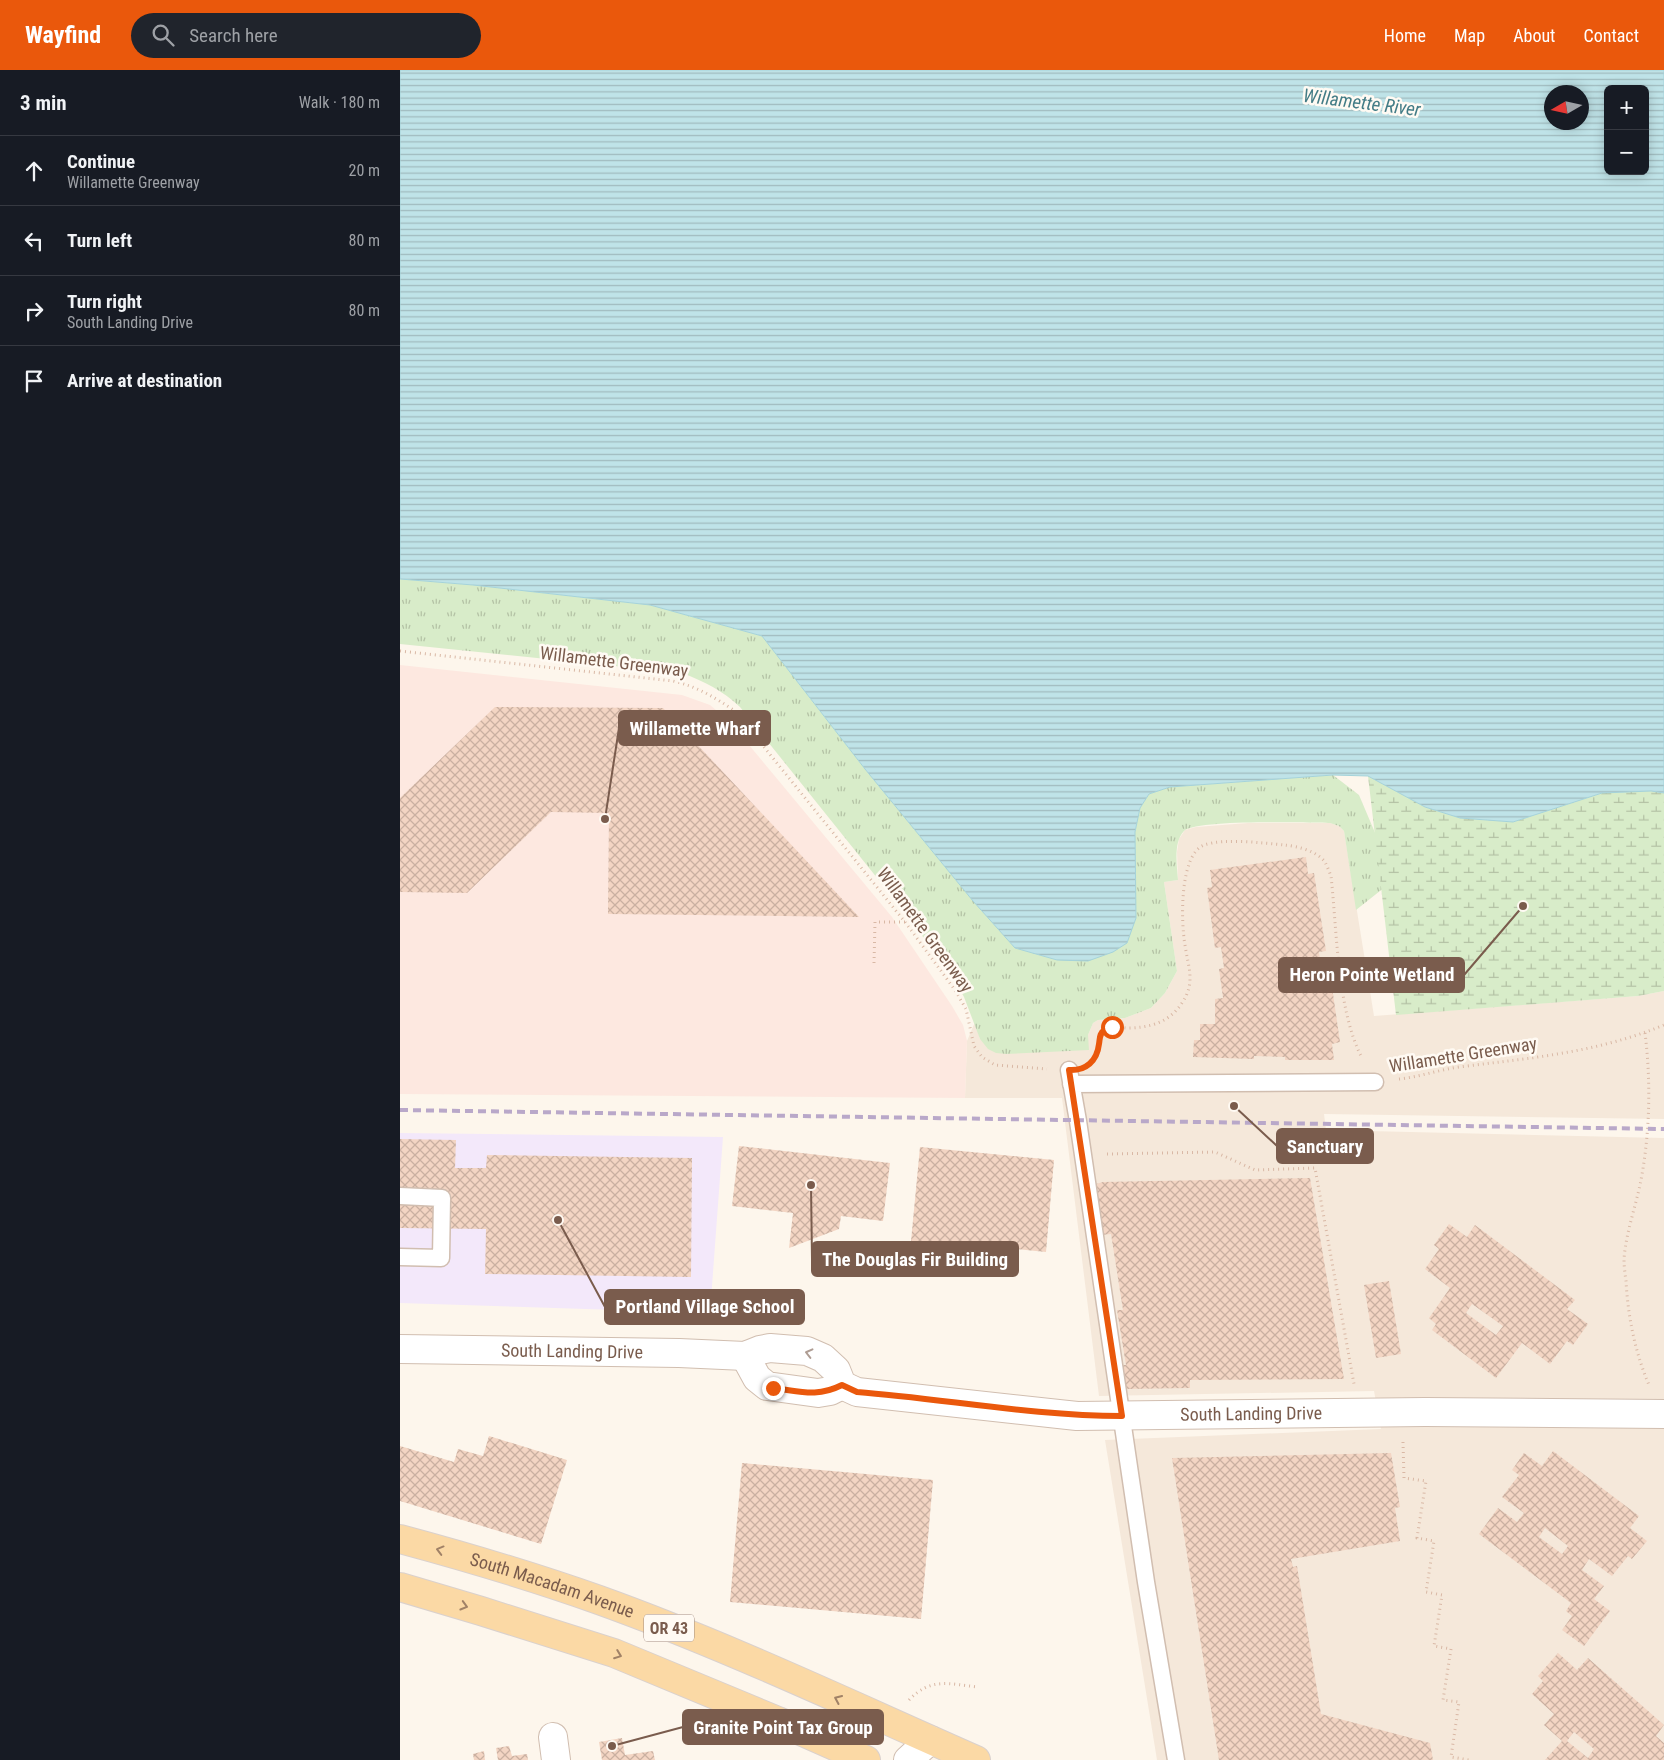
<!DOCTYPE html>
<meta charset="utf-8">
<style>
body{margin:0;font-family:"Roboto Condensed",sans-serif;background:#20242c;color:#f1f3f6}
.controls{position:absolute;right:15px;top:15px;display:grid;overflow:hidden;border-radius:8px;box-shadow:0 2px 12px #0003}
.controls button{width:45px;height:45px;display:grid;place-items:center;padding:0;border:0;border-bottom:1px solid #363941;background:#171b24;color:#f1f3f6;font:25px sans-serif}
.compass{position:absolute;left:1144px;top:15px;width:45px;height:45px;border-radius:50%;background:#171b24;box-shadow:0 2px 12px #0003;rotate:261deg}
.stop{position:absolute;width:15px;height:15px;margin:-11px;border:4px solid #ea580c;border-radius:50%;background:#fff}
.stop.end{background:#ea580c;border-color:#fff;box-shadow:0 1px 5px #0008}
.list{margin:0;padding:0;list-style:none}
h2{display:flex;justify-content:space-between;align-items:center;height:65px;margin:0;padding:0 20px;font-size:21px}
h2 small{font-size:16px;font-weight:400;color:#9ea1a6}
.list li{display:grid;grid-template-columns:32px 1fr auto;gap:15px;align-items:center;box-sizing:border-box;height:70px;padding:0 20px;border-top:1px solid #363941}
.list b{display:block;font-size:19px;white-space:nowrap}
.list p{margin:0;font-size:16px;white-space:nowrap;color:#9ea1a6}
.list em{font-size:16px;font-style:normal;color:#9ea1a6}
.icon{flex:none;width:28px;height:28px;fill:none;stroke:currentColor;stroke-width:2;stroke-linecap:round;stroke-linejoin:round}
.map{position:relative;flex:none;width:1264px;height:1690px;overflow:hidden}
header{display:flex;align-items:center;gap:30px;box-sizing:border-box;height:70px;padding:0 25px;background:#ea580c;color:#fff}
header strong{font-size:24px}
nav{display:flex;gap:28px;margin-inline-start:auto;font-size:18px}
.search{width:350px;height:45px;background:#20242c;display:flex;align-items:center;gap:12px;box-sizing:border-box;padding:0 18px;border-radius:28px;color:#9ea1a6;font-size:19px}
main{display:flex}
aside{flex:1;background:#171b24}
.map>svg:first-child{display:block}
.residential{fill:#f5e8da}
.commercial{fill:#fde8e0}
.education{fill:#f3e8fa}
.grass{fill:url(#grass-tufts)}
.wetland{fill:url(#wetland-marsh)}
.water{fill:url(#water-rules);stroke:#a5d3da;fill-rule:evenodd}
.building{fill:url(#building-cross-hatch);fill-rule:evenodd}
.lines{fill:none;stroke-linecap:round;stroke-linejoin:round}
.service-casing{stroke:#d1beb0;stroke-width:19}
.minor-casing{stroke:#d1beb0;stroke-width:30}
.primary-casing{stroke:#dad1cd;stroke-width:30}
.path{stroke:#d9b8a5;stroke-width:3;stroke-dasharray:1 4;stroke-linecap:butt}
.service{stroke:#fff;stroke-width:16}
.minor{stroke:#fff;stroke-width:28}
.primary{stroke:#fbd9a5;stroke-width:28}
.rail{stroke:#b9a8c9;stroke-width:4;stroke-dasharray:8 5;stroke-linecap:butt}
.oneway{stroke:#af9d94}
.oneway2{stroke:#a18267}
.route{stroke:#ea580c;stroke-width:6}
.labels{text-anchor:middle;stroke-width:5;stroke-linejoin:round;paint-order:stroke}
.shield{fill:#fffaf3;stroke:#a28b7f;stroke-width:1}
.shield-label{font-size:16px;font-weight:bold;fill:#7a5c4d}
.street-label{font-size:18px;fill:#7a5c4d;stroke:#fffaf3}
.water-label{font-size:19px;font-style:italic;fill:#437c86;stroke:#fffaf3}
.leader{fill:none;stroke:#7a5c4d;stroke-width:2}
.callout-dot{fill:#7a5c4d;stroke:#fffaf3;stroke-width:2}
.callout{fill:#7a5c4d;stroke:#7a5c4d;stroke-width:2}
.callout-label{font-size:19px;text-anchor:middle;font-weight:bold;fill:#fff}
</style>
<header>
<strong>Wayfind</strong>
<div class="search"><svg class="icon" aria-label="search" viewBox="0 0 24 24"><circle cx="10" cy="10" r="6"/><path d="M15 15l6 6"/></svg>Search here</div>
<nav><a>Home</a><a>Map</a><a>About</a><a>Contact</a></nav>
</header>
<main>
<aside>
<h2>3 min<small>Walk · 180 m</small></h2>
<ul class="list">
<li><svg class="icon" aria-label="ahead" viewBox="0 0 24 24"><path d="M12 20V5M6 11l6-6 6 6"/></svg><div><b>Continue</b><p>Willamette Greenway</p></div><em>20 m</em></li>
<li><svg class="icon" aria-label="left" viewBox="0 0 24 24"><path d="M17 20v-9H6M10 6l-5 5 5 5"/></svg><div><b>Turn left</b></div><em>80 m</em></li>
<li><svg class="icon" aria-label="right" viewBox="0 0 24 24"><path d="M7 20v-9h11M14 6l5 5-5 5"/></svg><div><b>Turn right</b><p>South Landing Drive</p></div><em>80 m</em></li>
<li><svg class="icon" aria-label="arrive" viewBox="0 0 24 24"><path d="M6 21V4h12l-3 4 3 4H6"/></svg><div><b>Arrive at destination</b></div></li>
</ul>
</aside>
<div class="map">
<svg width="1264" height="1690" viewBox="0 0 1264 1690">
<defs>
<pattern id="grass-tufts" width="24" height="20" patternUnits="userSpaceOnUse" patternTransform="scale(1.25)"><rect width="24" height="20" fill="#d8ecc9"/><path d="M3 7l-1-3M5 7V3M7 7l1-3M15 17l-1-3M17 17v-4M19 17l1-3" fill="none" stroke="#b4c2a5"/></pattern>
<pattern id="wetland-marsh" width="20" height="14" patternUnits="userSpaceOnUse" patternTransform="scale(1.25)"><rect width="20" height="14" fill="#d8ecc9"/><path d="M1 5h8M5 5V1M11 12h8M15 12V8" fill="none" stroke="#b4c2a5"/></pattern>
<pattern id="water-rules" width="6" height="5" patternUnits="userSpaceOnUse" patternTransform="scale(1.25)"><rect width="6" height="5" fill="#bfe3e8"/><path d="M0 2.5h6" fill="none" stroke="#a0bbbe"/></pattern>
<pattern id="building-cross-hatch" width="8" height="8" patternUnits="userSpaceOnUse" patternTransform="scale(1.25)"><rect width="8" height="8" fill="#f3d5c3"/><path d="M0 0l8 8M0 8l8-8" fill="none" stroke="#cab0a1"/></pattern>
</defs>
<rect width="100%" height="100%" fill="#fdf6ec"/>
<path class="residential" d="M 848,753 L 930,753 L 939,756 L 944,761 L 974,946 L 1238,926 L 1264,921 L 1264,1049 L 924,1044 L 926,1060 L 1264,1068 L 1264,1690 L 757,1690 L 705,1370 L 981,1359 L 974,1321 L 699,1326 L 662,1028 L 565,1028 L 567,971 L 575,952 L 580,969 L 688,980 L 688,965 L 693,953 L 698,950 L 725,948 L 751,938 L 765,923 L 777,901 L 764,812 L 778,810 L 777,782 L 779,769 L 785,760 L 796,757 Z"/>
<path class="commercial" d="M 0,595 L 282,625 L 310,635 L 329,651 L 492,847 L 552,936 L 563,955 L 567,971 L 565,1028 L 0,1024 Z"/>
<path class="education" d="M 0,1063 L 323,1067 L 310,1243 L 0,1233 Z"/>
<path class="grass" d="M 0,509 L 73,515 L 250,535 L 362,566 L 465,699 L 573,831 L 615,878 L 657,890 L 735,762 L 740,738 L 749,724 L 770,717 L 933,705 L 959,725 L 990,798 L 985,817 L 956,840 L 944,761 L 939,756 L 930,753 C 907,753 798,749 784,761 C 773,772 777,796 778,810 L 764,812 L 777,901 L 765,923 L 751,938 L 725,948 L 698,950 L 693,953 L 688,965 L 689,980 L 606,984 L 596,983 L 588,979 L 580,969 L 564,927 L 555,911 L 510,849 L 340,637 C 322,620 305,612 282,603 L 0,574 Z"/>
<path class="wetland" d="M 968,706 L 1025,737 L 1060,748 L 1113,752 L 1202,723 L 1251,721 L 1264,723 L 1264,921 L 1238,926 L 996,945 Z"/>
<path class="water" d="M 0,0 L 1264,0 L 1264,723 L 1251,721 L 1202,723 L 1113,752 L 1060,748 L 1025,737 L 968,706 L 933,705 L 770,717 L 749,724 L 740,738 L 735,762 L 736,848 L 727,873 L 713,882 L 688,891 L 657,890 L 615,878 L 573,831 L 465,699 L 362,566 L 250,535 L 73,515 L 0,509 ZM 1208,19 L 1245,19 L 1245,101 L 1208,101 ZM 1152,22 L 1182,22 L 1182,52 L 1152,52 Z"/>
<path class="building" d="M 95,637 L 263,638 L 459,847 L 208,844 L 209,743 L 151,742 L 67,823 L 0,822 L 0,728 Z
M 906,787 L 908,804 L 914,803 L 926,881 L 919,882 L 922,904 L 930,903 L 940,972 L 932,974 L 934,990 L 885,990 L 885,987 L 854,986 L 854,989 L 793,987 L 794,970 L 800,970 L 800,954 L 815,954 L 815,929 L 823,928 L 819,899 L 824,898 L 821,877 L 815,878 L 807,818 L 812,817 L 810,800 Z
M 0,1069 L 56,1070 L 55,1098 L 86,1098 L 87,1085 L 292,1088 L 291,1207 L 85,1204 L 86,1159 L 0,1158 Z
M 339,1076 L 490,1093 L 483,1151 L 441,1146 L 439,1159 L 389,1178 L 393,1143 L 332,1136 Z
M 520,1077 L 654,1090 L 646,1182 L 587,1176 L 586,1189 L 558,1186 L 559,1175 L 511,1171 Z
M 910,1108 L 944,1309 L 790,1310 L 790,1318 L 725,1319 L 720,1295 L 726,1295 L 717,1240 L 723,1240 L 711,1164 L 701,1165 L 692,1115 L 703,1112 Z
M 1049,1154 L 1067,1167 L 1075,1155 L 1175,1230 L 1167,1239 L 1188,1254 L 1173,1275 L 1167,1271 L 1150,1294 L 1122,1273 L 1096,1308 L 1032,1260 L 1036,1254 L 1029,1248 L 1050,1218 L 1025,1199 L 1039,1179 L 1034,1175 ZM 1072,1234 L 1103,1256 L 1096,1265 L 1066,1243 Z
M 989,1211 L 1001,1284 L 976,1288 L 964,1215 Z
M 89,1366 L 167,1390 L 141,1474 L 0,1431 L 0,1376 L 54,1392 L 58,1379 L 83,1386 Z
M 1153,1381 L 1239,1446 L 1230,1458 L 1247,1471 L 1232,1489 L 1228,1486 L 1212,1506 L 1189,1489 L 1182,1500 L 1204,1516 L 1194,1529 L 1210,1541 L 1184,1576 L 1162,1560 L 1172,1546 L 1166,1541 L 1171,1533 L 1079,1464 L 1098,1438 L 1117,1452 L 1124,1443 L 1102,1427 L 1119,1405 L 1112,1400 L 1124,1383 L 1142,1396 ZM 1145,1458 L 1168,1476 L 1162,1484 L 1139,1467 Z
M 991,1383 L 1000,1437 L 995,1438 L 1000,1471 L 891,1489 L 893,1497 L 897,1496 L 921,1644 L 1030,1673 L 1033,1690 L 819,1690 L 772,1388 Z
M 342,1393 L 533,1410 L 521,1549 L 330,1532 Z
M 1158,1583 L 1177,1600 L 1188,1588 L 1264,1655 L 1256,1666 L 1264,1673 L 1264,1690 L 1145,1690 L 1162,1671 L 1144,1655 L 1154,1644 L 1132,1624 L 1143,1611 L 1138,1606 ZM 1174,1662 L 1194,1679 L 1188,1688 L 1167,1671 Z
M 222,1668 L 225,1685 L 253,1681 L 255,1690 L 202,1690 L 199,1672 Z
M 109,1676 L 112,1686 L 127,1684 L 128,1690 L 98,1690 L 96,1678 Z
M 84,1681 L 85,1690 L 74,1690 L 73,1684 Z"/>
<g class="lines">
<g class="service-casing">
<path id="service" d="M 669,1000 L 678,1051 L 746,1512 L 776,1690
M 671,1014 L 975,1012
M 0,1126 L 42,1128 L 41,1188 L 0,1187"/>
</g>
<g class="minor-casing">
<g id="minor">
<path id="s1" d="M 0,1279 L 279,1283 L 345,1286 L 360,1280 L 370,1278 L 407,1281 L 423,1288 L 436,1300 L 442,1315 L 457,1322 L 677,1346 L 1025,1342 L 1264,1344"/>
<path d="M 345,1286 L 357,1308 L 367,1316 L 418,1323 L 430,1321 L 442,1315"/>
<path d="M 153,1667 L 156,1690"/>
<path d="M 508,1690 L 530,1670"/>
</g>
</g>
<g class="primary-casing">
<g id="primary">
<path id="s2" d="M 0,1469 C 67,1487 134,1507 199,1530 C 327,1576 451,1635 576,1690"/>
<path d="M 0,1517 L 81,1541 L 214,1583 L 378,1651 L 466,1690"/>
</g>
</g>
<path class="path" d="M 0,581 L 273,611 C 298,617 314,627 335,641 L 505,852 L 555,920 L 566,939 L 574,976 L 582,987 L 595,995 L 647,999
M 474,893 L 475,852 L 505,852
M 1245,963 C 1251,1011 1250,1062 1241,1110 C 1236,1136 1226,1162 1224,1189 C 1224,1196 1225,1204 1226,1211 C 1228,1247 1235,1282 1249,1315
M 693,992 C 695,986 702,962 704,960 C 710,955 719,957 726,958 C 749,958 769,953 782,933 C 796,912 788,897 785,875 C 781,853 779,785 804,775 C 824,768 863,773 884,775 C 897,776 917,781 925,792 C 927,796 929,801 931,806 C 937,860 937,940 962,988
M 999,1009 C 1019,1007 1038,1000 1059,997 C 1130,988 1196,983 1264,955
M 707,1084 L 815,1082 L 855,1100 L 915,1098 L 954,1314
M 1003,1372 L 1004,1408 L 1026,1411 L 1017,1468 L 1034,1471 L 1026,1522 L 1042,1525 L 1034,1576 L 1051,1579 L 1043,1630 L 1059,1632 L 1051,1687 L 1069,1690
M 509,1630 C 531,1607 549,1614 578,1617"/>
<use href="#service" class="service"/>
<use href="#minor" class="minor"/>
<use href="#primary" class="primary"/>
<path class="rail" d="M 0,1040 L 1264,1059"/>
</g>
<defs><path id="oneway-chevron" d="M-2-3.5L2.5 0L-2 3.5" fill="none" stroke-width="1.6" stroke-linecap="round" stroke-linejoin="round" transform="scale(1.25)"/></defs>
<use class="oneway" href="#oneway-chevron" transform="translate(409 1283) rotate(-166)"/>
<g class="oneway2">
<use href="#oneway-chevron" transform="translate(40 1480) rotate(-165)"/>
<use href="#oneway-chevron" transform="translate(64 1536) rotate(16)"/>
<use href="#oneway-chevron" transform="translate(218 1585) rotate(21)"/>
<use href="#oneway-chevron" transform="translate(438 1629) rotate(-156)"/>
</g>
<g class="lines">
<path class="route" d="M 373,1318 C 400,1321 416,1328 442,1315 L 457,1322 C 546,1329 633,1346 722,1346 L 669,1000 C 686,1001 697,991 699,974 C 700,969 699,963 705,960 C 707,958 710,958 712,957"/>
</g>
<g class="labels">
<rect class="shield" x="244" y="1544.5" width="50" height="27" rx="4"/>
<g class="shield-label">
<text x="269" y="1564">OR 43</text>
</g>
<g class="street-label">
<text transform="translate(214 592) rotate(7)" y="6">Willamette Greenway</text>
<text transform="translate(525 860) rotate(54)" y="6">Willamette Greenway</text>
<text transform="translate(1063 985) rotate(-9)" y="6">Willamette Greenway</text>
<text dy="6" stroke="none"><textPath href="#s1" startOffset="172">South Landing Drive</textPath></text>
<text dy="6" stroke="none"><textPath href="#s1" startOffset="872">South Landing Drive</textPath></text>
<text dy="6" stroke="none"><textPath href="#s2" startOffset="159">South Macadam Avenue</textPath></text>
</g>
<g class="water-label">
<text transform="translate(962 32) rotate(7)" y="7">Willamette River</text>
</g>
</g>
<path class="leader" d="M205 749L219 658M1123 836L1064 905M834 1036L877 1076M411 1115L412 1189M158 1150L205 1237M212 1676L283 1657"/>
<g class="callout-dot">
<circle cx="205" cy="749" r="5"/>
<circle cx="1123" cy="836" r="5"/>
<circle cx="834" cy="1036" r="5"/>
<circle cx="411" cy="1115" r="5"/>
<circle cx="158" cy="1150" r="5"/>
<circle cx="212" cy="1676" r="5"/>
</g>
<g class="callout">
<rect x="219" y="641" width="151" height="34" rx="5"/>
<rect x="879" y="888" width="185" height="34" rx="5"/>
<rect x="877" y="1059" width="96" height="34" rx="5"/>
<rect x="412" y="1172" width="206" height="34" rx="5"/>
<rect x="205" y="1220" width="199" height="34" rx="5"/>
<rect x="283" y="1640" width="200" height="34" rx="5"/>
</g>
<g class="callout-label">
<text x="295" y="665">Willamette Wharf</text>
<text x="972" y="911">Heron Pointe Wetland</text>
<text x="925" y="1083">Sanctuary</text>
<text x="515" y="1196">The Douglas Fir Building</text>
<text x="305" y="1243">Portland Village School</text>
<text x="383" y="1664">Granite Point Tax Group</text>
</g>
</svg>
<div class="controls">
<button>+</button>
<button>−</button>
</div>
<svg class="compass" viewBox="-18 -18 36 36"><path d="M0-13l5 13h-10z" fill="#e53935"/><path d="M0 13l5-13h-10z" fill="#9ea1a6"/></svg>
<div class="stop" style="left:712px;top:957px"></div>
<div class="stop end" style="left:373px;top:1318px"></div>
</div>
</main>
